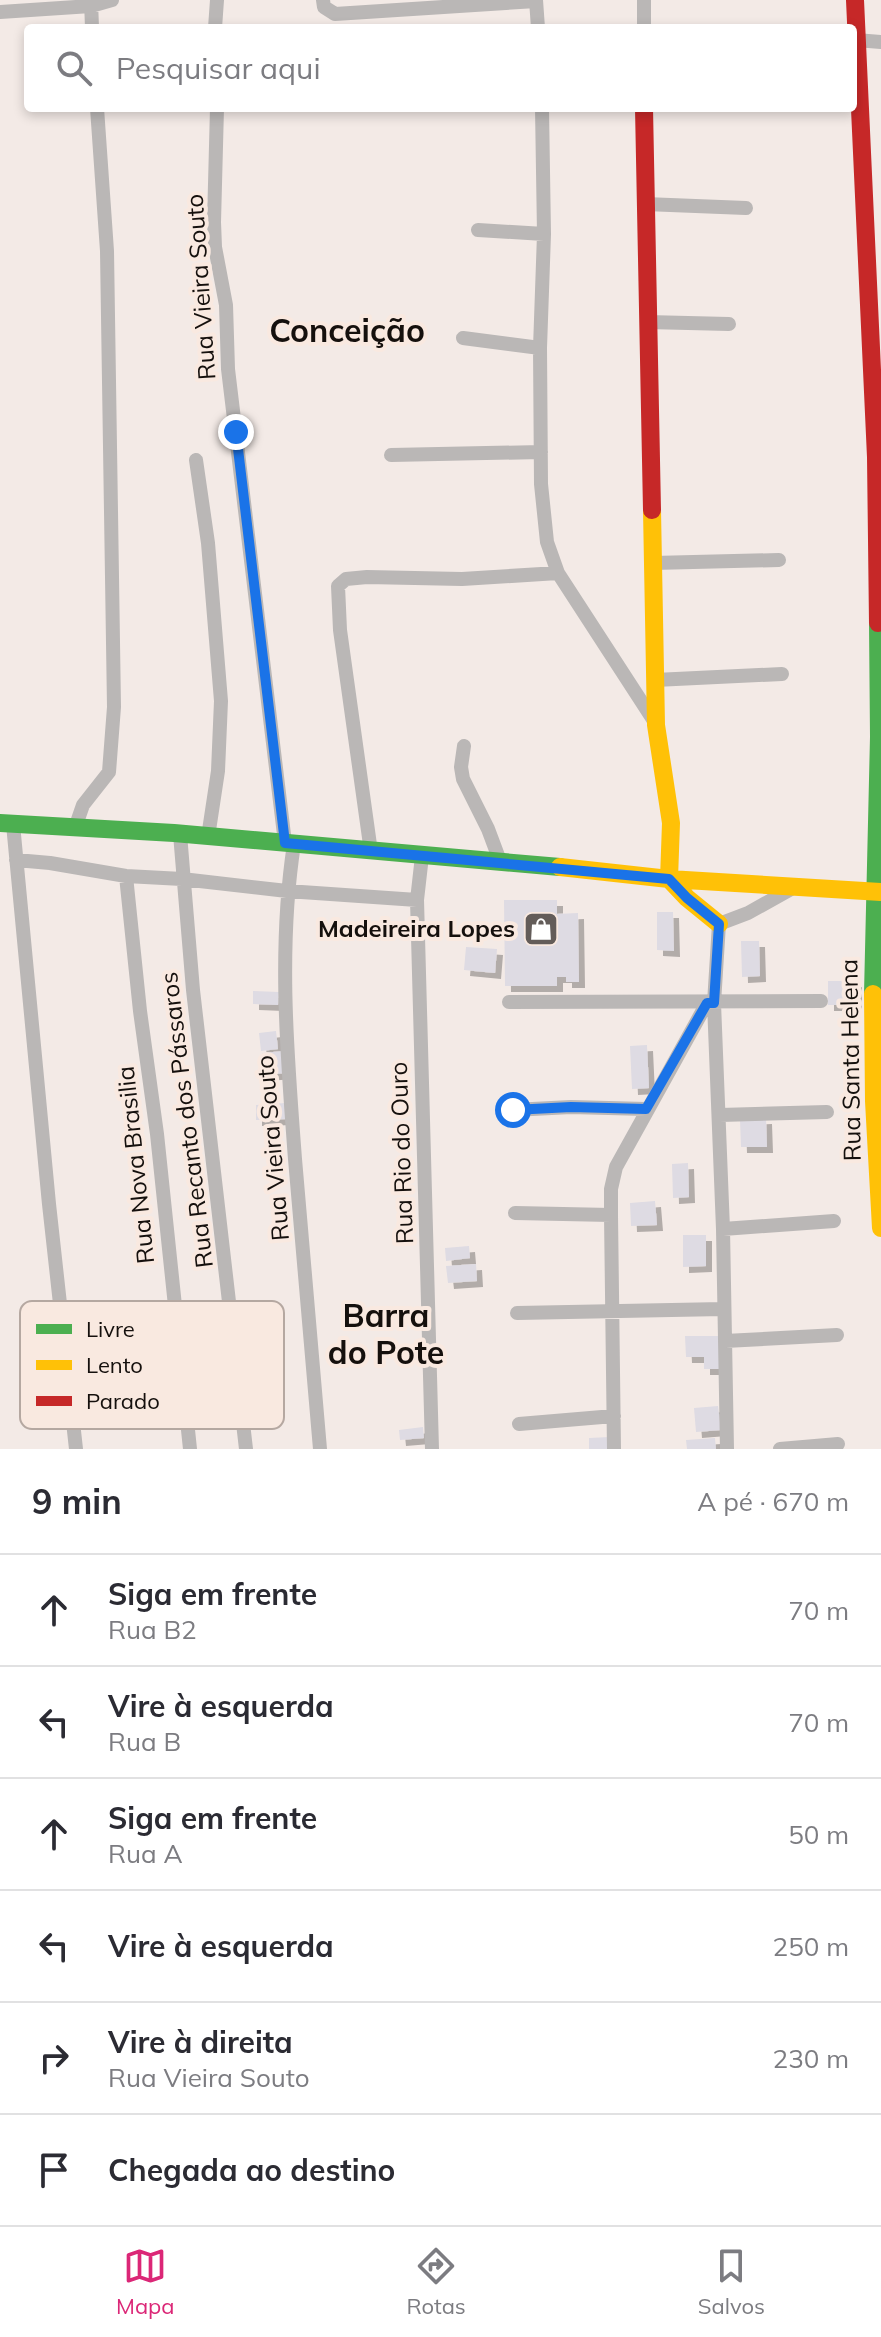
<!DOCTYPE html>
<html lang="pt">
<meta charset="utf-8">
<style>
body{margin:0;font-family:Mulish,sans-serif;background:#f7f7f7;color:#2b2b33}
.stop{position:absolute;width:24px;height:24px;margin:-18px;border:6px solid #1a73e8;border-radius:50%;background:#fff}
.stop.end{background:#1a73e8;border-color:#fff;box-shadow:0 2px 8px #0008}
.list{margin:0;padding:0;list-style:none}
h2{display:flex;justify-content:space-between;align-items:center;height:104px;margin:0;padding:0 32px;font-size:34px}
h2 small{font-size:26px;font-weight:400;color:#7c7c81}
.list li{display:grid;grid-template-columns:52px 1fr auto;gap:24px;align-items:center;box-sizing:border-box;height:112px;padding:0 32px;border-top:2px solid #e1e1e2}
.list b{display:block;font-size:30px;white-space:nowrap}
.list p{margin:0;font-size:26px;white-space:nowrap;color:#7c7c81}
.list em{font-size:26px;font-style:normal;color:#7c7c81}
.icon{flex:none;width:44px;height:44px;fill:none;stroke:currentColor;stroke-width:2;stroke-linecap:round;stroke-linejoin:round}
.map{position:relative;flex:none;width:881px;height:1449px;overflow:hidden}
.search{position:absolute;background:#fff;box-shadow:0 4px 12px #0003;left:24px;right:24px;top:24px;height:88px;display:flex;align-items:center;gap:20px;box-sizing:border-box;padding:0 28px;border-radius:8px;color:#7c7c81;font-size:30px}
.sheet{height:776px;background:#fff}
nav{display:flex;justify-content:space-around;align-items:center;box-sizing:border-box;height:112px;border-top:2px solid #e1e1e2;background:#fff;font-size:22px;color:#7c7c81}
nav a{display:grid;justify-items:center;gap:4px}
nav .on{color:#db2777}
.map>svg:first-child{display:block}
.building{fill:#dedbe3;filter:url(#shadow)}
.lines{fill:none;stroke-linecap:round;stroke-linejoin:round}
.street{stroke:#bab7b6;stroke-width:14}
.fast{stroke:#4caf50;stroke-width:18}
.slow{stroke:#ffc107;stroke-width:18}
.jam{stroke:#c62828;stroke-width:18}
.route{stroke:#1a73e8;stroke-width:10}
.labels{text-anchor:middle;stroke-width:8;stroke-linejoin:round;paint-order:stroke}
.street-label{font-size:24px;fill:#15100d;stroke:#f9e9e0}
.poi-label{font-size:24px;font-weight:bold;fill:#15100d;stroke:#f9e9e0;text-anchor:end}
.district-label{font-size:32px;font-weight:bold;fill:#15100d;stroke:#f9e9e0}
.key{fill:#f9e9e0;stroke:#b5a8a1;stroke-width:2}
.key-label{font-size:22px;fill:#15100d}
</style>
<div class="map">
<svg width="881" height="1449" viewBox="0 0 881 1449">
<defs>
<filter id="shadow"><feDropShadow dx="6" dy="6" stdDeviation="0" flood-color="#0004"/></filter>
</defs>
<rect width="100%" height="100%" fill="#f3eae6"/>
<path class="building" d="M 504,900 L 557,900 L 557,914 L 578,913 L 579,982 L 566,982 L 566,977 L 557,977 L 557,986 L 505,986 Z
M 657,912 L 673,912 L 674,951 L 657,950 Z
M 741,941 L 759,941 L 760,976 L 742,977 Z
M 466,947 L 497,949 L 495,973 L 464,970 Z
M 828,981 L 856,981 L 856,1005 L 828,1005 Z
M 253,991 L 279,992 L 278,1005 L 253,1004 Z
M 276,1031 L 278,1049 L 261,1051 L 259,1033 Z
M 647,1045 L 649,1088 L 632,1089 L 630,1046 Z
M 284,1051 L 286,1073 L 264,1075 L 262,1053 Z
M 286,1103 L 287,1119 L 256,1120 L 256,1105 Z
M 766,1118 L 767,1147 L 741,1147 L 740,1119 Z
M 688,1163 L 689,1197 L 673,1198 L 672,1164 Z
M 655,1201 L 657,1225 L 631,1226 L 630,1203 Z
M 683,1235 L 706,1235 L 706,1266 L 683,1267 Z
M 469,1246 L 470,1258 L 446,1261 L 445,1248 Z
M 476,1264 L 477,1281 L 448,1283 L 446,1266 Z
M 685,1336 L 721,1336 L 722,1369 L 704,1369 L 704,1357 L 686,1357 Z
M 718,1406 L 721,1430 L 696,1432 L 694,1408 Z
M 423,1427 L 424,1438 L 400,1440 L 399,1430 Z
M 610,1437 L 611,1449 L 589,1449 L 589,1438 Z
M 715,1438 L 716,1449 L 687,1449 L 686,1440 Z"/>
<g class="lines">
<path class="street" d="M 91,0 L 92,28
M 323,0 L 324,7 L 335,14 L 536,1
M 536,0 L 538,28
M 644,0 L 644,28
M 0,12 L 91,6 L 112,0
M 215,28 L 217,0
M 856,40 L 881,42
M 217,108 L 214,222 L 215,247 L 226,305 L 228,369 L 285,843
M 542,108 L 544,234 L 540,348 L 541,484 L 547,542 L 558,573 L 656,724
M 645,204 L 746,208
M 478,230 L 544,234
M 647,322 L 729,324
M 463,338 L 540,348
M 391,455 L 541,452
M 196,460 L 208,543 L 221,701 L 218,771 L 208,837
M 653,563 L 779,560
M 655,680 L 782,674
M 464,746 L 461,767 L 463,779 L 488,829 L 500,861
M 13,824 L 49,1204 L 76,1449
M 75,828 L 83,805 L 109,772 L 114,707 L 107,251 L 97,108
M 180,834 L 193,990 L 246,1449
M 294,844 C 278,948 287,1053 295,1159 C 303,1255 311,1352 320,1449
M 371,852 L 340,630 L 338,586 L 346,579 L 367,577 L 462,579 L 558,573
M 422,856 L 417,900 L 432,1449
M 16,860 L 50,863 L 126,876 L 182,879 L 287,891 L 417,900
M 126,876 L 140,1011 L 157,1134 L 190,1449
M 509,1002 L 821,1001
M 513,1110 L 571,1107 L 646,1109
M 720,1115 L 827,1112
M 515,1213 L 611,1215
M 723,1229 L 834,1221
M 517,1313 L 723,1309
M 725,1341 L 837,1335
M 519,1424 L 614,1416
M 614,1449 L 611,1215 L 611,1189 L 616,1167 L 707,1003
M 727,1449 L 723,1229 L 714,1003 L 719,924 L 748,913 L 793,888
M 780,1449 L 838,1444"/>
<path class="fast" d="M 0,823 L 174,833 L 560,867
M 873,994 L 879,737 L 878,623"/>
<path class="slow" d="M 652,510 L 656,725 L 671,823 L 669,879 L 687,898 L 719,924
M 560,867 L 669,879 L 881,892
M 873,994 L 874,1101 L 881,1228"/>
<path class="jam" d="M 855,0 L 876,457 L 878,623
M 644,108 L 652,510"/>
</g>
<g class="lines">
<path class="route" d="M 236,432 L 285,843 L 669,879 L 687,898 L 719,924 L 714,1003 L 707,1003 L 646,1109 L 571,1107 L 513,1110"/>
</g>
<defs>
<g id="shop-square" transform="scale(1.8)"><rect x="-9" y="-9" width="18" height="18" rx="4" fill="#635c59" stroke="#f9e9e0"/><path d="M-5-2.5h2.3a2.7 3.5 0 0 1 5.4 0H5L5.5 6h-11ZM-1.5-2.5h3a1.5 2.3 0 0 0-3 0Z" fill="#fff"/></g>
</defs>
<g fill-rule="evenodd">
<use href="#shop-square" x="541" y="929"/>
</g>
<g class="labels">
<g class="street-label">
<text transform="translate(201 287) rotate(-94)" y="8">Rua Vieira Souto</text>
<text transform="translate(851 1060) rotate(-91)" y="8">Rua Santa Helena</text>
<text transform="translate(187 1120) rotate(-97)" y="8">Rua Recanto dos Pássaros</text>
<text transform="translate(273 1148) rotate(-95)" y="8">Rua Vieira Souto</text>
<text transform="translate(402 1153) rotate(-92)" y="8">Rua Rio do Ouro</text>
<text transform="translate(136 1165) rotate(-96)" y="8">Rua Nova Brasilia</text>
</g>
<g class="poi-label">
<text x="515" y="937">Madeireira Lopes</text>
</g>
<g class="district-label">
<text x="347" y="342">Conceição</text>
<text x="386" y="1327">Barra<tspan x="386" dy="37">do Pote</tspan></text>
</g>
</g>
<rect x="20" y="1301" width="264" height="128" rx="12" class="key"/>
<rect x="36" y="1324" width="36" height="10" fill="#4caf50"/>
<rect x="36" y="1360" width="36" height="10" fill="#ffc107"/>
<rect x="36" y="1396" width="36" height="10" fill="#c62828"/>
<g class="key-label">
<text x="86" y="1337">Livre</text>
<text x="86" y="1373">Lento</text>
<text x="86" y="1409">Parado</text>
</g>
</svg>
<div class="stop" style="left:513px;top:1110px"></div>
<div class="stop end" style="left:236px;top:432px"></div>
<div class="search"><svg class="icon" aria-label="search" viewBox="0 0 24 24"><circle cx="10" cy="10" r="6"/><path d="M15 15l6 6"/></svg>Pesquisar aqui</div>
</div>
<section class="sheet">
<h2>9 min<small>A pé · 670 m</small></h2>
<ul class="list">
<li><svg class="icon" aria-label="ahead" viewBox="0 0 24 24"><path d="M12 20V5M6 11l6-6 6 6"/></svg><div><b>Siga em frente</b><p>Rua B2</p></div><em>70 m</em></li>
<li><svg class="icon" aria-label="left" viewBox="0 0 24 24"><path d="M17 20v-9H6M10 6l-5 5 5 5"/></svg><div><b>Vire à esquerda</b><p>Rua B</p></div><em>70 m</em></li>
<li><svg class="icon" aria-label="ahead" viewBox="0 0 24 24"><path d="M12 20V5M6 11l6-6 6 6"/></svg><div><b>Siga em frente</b><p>Rua A</p></div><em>50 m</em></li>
<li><svg class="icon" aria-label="left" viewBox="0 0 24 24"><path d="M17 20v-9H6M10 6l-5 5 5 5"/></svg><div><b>Vire à esquerda</b></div><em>250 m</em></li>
<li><svg class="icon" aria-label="right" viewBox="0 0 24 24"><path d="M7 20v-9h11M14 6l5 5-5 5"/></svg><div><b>Vire à direita</b><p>Rua Vieira Souto</p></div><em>230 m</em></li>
<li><svg class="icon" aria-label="arrive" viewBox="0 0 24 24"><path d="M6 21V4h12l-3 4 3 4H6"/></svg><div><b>Chegada ao destino</b></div></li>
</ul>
</section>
<nav>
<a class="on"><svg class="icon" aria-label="map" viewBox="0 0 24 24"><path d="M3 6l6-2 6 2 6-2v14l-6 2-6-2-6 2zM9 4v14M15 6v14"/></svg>Mapa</a>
<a><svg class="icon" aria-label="directions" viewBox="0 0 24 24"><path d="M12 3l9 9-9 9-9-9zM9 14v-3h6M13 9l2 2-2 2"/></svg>Rotas</a>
<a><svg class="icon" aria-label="saved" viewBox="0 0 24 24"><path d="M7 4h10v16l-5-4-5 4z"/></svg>Salvos</a>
</nav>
